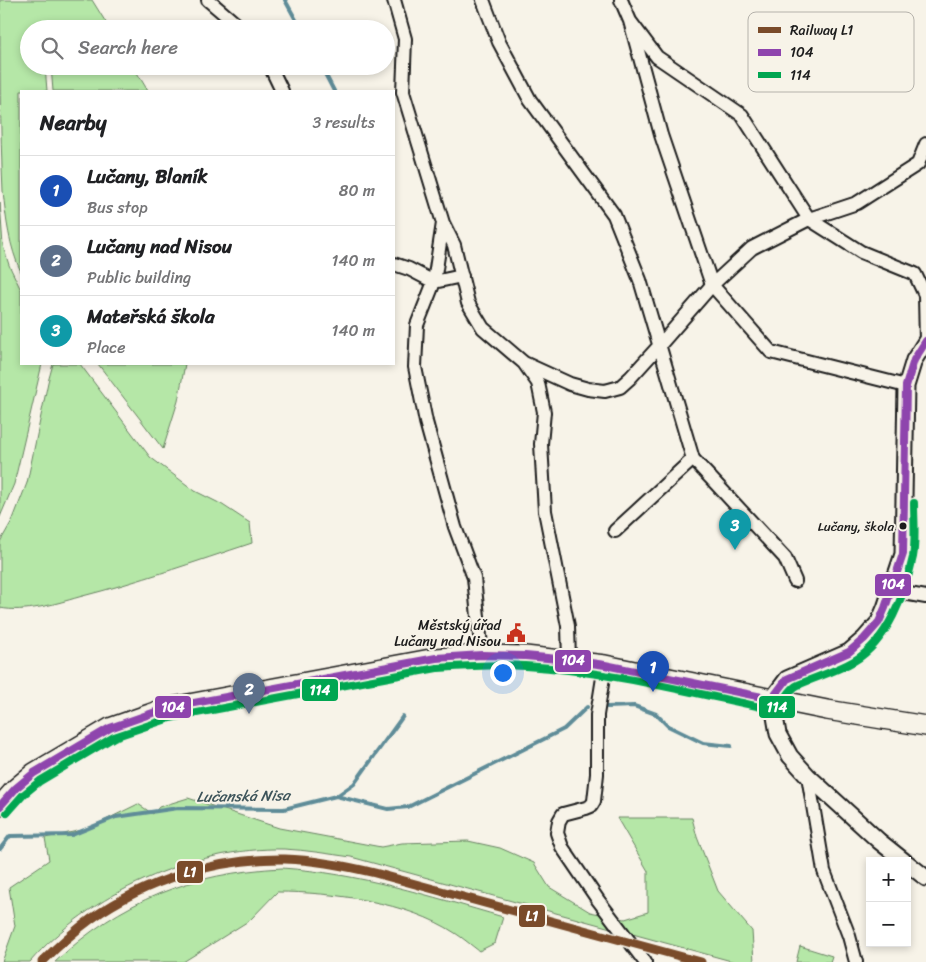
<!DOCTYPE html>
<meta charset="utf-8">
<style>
body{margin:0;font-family:Sriracha,sans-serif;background:#f2f2f2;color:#202124}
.controls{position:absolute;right:15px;bottom:15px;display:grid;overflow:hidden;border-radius:0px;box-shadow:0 2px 8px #0003}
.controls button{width:45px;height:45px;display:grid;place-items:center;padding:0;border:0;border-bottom:1px solid #e0e0e0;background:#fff;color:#202124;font:25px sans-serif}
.you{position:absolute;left:502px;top:672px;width:18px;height:18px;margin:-12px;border:4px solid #fff;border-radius:50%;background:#1a73e8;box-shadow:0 0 0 8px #1a73e833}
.badge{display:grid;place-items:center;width:32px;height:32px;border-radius:50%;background:#0b8043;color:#fff;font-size:16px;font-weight:700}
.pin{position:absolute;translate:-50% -41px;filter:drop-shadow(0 1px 2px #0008)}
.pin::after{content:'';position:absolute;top:26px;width:18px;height:15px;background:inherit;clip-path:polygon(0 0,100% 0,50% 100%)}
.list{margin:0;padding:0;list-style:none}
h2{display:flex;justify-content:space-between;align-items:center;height:65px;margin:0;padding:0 20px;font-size:21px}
h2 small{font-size:16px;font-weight:400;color:#757577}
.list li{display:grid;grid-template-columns:32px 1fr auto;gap:15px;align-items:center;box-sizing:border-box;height:70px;padding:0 20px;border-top:1px solid #e0e0e0}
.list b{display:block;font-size:19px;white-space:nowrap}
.list p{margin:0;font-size:16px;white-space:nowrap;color:#757577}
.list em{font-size:16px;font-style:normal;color:#757577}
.icon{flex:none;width:28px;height:28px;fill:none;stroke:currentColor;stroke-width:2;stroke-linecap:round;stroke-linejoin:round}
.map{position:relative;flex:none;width:926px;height:962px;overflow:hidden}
.search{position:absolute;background:#fff;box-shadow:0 2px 8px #0003;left:20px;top:20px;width:375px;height:55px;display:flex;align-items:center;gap:12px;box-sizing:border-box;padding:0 18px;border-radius:28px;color:#757577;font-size:19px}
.panel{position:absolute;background:#fff;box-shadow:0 2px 8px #0003;left:20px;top:90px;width:375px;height:275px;border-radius:0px}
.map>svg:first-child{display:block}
.green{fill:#b5e7a7;stroke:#688262}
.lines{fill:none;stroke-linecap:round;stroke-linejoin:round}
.stream{stroke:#5e8c98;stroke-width:4}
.minor-casing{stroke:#1c1c1c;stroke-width:16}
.tertiary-casing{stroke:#1c1c1c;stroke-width:19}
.primary-casing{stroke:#1c1c1c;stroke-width:22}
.minor{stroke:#f7f3e8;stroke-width:12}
.tertiary{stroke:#f7f3e8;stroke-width:15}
.primary{stroke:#f7f3e8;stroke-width:19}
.bus-1-casing{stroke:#f7f3e8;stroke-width:11}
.bus-2-casing{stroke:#f7f3e8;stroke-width:11}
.bus-1{stroke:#8e44ad;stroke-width:8}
.bus-2{stroke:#00a651;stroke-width:8}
.rail-1-casing{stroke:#f7f3e8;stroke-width:12}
.rail-1{stroke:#7a4b2a;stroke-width:9}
.bus-dot{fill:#1c1c1c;stroke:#f7f3e8;stroke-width:2}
.labels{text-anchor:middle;stroke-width:4;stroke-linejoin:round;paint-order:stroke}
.bus-label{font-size:13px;fill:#1c1c1c;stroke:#f7f3e8;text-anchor:end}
.poi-label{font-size:14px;fill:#1c1c1c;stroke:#f7f3e8;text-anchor:end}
.water-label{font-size:15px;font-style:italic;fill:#3d545a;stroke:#f7f3e8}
.key{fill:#f7f3e8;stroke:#b5b2ab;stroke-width:1}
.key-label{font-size:14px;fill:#1c1c1c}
.line-badge{stroke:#f7f3e8;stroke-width:2}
.badge-label{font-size:14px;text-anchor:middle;font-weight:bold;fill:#fff}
</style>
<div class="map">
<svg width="926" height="962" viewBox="0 0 926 962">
<rect width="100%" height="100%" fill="#f7f3e8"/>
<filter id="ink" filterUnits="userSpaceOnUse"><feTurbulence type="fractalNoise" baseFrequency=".02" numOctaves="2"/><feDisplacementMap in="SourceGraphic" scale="10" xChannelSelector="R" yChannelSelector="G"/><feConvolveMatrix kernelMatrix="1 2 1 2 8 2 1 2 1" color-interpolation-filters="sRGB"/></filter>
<g filter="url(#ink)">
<path class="green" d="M 0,0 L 92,0 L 110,29 L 49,29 L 48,26 L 44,29 L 29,29 L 29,66 L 45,66 L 47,91 L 21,91 L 21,272 C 9,246 6,219 3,191 C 0,128 0,63 0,0 Z
M 51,66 L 133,66 L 148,91 L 53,91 Z
M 0,202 L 3,246 L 9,265 L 21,290 L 21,364 L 42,364 L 14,484 L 0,517 Z
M 53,364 L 80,364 L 150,457 L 195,491 L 221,504 L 250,523 L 252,543 C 195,562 138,582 79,597 C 55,604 25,613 0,608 L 0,542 L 13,519 L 27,483 L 48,382 Z
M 98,364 L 185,364 L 178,401 L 163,449 Z
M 188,798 L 279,828 L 381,847 L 402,843 L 468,841 L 500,848 L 534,863 L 549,887 L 590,912 L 625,919 L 648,912 L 648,871 L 617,818 L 692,818 L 697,837 L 718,891 L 752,931 L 754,962 L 735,962 L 351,857 C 329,854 306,850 284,849 C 193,847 89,894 30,962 L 2,962 L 15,926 L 9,887 L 49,860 L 45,838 L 87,829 L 138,804 L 153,814 L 159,807 Z
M 282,868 C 358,873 430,896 503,917 L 495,943 L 479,951 C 471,945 463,938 455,933 C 408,902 332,892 277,892 L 250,920 L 183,962 L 55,962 C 121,900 191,873 282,868 Z
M 800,946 L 832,956 L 830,962 L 796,962 Z"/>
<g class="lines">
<path class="stream" d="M 285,0 L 301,29
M 321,66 L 334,91
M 607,707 L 634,706 L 656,714 L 668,726 L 703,743 L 731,746
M 337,796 L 354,784 L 403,716
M 0,849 L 10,836 L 72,835 L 116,817 L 178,808 L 284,809 L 336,796 L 388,809 L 408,807 L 564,729 L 587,707"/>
<g class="minor-casing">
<path id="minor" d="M 208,0 L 242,29
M 394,0 L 405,39 L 403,92 L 443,223 L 454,245 L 468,303 L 483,328 L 524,363 L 538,383 L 544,412 L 541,444 L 545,511 L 568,626 L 569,660
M 483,0 L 499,42 L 530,100 L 614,215 L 640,280 L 693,459 L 785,558 L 795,581
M 621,0 L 630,21 L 657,57 L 742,115 L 809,219 L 861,252 L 915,274 L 925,295 L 926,342
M 630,21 L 661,135 L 712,285 L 771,352 L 906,386
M 270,66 L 282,91
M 443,223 L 434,282 L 417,325 L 415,367 L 426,422 L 455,527 L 474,578 L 482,655
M 394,264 L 409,269 L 434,282 L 462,276
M 524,363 L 570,384 L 588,389 L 605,391 L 620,387 L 630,378 L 659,346 L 712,285 L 752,248 L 809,219 L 857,203 L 918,164 L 926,144
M 615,531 L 693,459
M 892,591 L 926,597
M 605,665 L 597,715 L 597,774 L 594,801 L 591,806 L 586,808 L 563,814 L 559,821 L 557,833 L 562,847 L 598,900 L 645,962
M 808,776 L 824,871 L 849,936 L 856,962"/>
</g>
<g class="tertiary-casing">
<path id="tertiary" d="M 904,861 L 879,841 L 808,776 L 790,756 L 778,734 L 772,699 L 787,679 L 849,652 L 864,639 L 879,622 L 885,608 L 903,554 L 906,386 L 914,360 L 926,341
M 907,863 L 926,878"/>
</g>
<g class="primary-casing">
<path id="primary" d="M 0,806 L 16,788 L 34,773 L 110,728 L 167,708 L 436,658 L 482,655 L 525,656 L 605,665 L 827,710 L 926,726"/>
</g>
<use href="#minor" class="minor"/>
<use href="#tertiary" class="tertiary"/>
<use href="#primary" class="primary"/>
<g class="bus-1-casing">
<path id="bus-1" d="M 772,699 L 787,679 L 849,652 L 864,639 L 879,622 L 885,608 L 903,554 L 906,386 L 914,360 L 926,341
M 0,806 L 16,788 L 34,773 L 110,728 L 167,708 L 436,658 L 482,655 L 525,656 L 569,660 L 605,665 L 772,699"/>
</g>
<g class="bus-2-casing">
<path id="bus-2" d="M 7,813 L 23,795 L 40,781 L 114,737 L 170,718 L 437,668 C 467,666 496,664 525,666 C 608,671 689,692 770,709 C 784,709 786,690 798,685 C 816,677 837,671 854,661 C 888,641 905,594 913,557 C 916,540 914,520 914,503"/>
</g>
<use href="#bus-1" class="bus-1"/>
<use href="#bus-2" class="bus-2"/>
<g class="rail-1-casing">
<path id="rail-1" d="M 42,962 C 57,947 73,932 91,919 C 146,880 217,858 285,859 C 315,860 346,866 375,873 L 701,962"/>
</g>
<use href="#rail-1" class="rail-1"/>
</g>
</g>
<defs>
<g id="civic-bare" transform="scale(1.5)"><path d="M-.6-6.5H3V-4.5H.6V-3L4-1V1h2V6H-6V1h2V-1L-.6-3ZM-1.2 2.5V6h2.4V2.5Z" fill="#c8321e" stroke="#f7f3e8" stroke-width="2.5" paint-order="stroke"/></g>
</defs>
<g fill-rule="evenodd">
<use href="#civic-bare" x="516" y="633"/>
</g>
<circle class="bus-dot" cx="903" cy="526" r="4.5"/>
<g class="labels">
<g class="bus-label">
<text x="894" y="531">Lučany, škola</text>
</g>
<g class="poi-label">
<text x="501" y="630">Městský úřad<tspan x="501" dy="16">Lučany nad Nisou</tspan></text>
</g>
<g class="water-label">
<text transform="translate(243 796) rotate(-1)" y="5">Lučanská Nisa</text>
</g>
</g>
<rect x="748" y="12" width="166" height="80" rx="8" class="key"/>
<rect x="758" y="27" width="23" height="6" fill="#7a4b2a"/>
<rect x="758" y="49" width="23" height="7" fill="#8e44ad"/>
<rect x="758" y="72" width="23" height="6" fill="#00a651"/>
<g class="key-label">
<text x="790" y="35">Railway L1</text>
<text x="790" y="57">104</text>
<text x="790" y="80">114</text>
</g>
<g class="line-badge">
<rect x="874" y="573" width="38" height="24" rx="5" fill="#8e44ad"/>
<rect x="554" y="649" width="38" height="24" rx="5" fill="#8e44ad"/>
<rect x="301" y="678" width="38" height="24" rx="5" fill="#00a651"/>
<rect x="154" y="695" width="38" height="24" rx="5" fill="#8e44ad"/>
<rect x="758" y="695" width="38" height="24" rx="5" fill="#00a651"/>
<rect x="176" y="860" width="28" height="24" rx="5" fill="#7a4b2a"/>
<rect x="518" y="904" width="28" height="24" rx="5" fill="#7a4b2a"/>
</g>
<g class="badge-label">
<text x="893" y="589">104</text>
<text x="573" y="665">104</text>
<text x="320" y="695">114</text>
<text x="173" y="712">104</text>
<text x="777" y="712">114</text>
<text x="190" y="877">L1</text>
<text x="532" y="921">L1</text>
</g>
</svg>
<div class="controls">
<button>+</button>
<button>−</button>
</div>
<div class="you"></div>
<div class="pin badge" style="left:653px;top:692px;background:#1a4fb4">1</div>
<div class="pin badge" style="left:249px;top:714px;background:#5c6f8a">2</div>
<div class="pin badge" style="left:735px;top:550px;background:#0f9aa8">3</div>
<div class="search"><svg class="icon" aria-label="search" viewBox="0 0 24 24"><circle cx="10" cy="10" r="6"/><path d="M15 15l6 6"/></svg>Search here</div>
<section class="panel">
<h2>Nearby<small>3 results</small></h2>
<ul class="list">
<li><span class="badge" style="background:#1a4fb4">1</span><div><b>Lučany, Blaník</b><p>Bus stop</p></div><em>80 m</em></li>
<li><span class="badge" style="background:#5c6f8a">2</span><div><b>Lučany nad Nisou</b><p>Public building</p></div><em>140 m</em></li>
<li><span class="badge" style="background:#0f9aa8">3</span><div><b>Mateřská škola</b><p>Place</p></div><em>140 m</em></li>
</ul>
</section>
</div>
